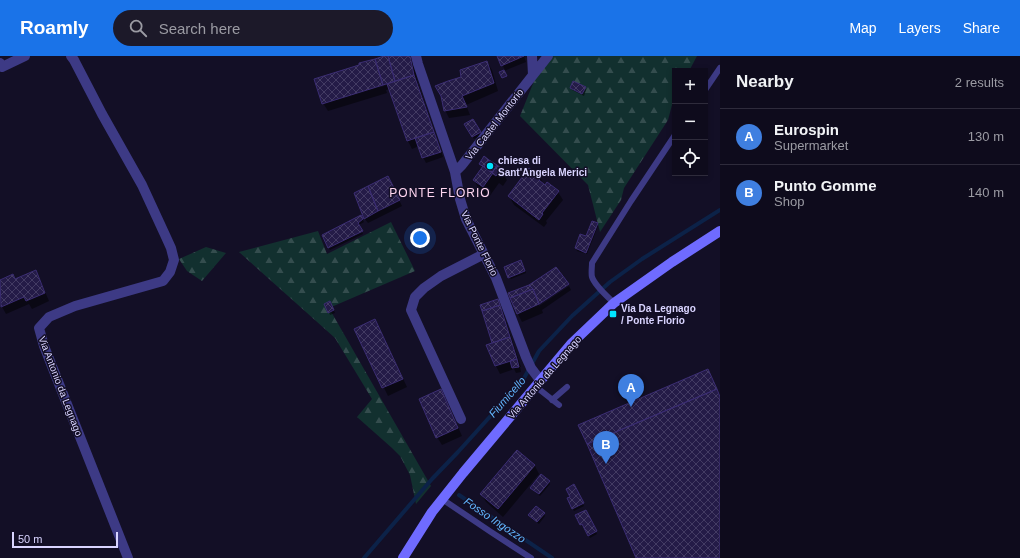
<!DOCTYPE html>
<meta charset="utf-8">
<style>
body{margin:0;font-family:Arial,sans-serif;background:#1c1929;color:#f1f3f6}
.controls{position:absolute;right:12px;top:12px;display:grid;overflow:hidden;border-radius:0px;box-shadow:0 2px 6px #0003}
.controls button{width:36px;height:36px;display:grid;place-items:center;padding:0;border:0;border-bottom:1px solid #2e2b3b;background:#0e0b1c;color:#f1f3f6;font:20px sans-serif}
.scale{position:absolute;left:12px;bottom:10px;width:106px;box-sizing:border-box;padding-left:4px;border:2px solid #d9d4ff;border-top:0;font-size:11px;line-height:14px;white-space:nowrap;color:#d9d4ff;-webkit-text-stroke:3px #130f26;paint-order:stroke}
.you{position:absolute;left:420px;top:182px;width:14px;height:14px;margin:-10px;border:3px solid #fff;border-radius:50%;background:#1a73e8;box-shadow:0 0 0 6px #1a73e833}
.badge{display:grid;place-items:center;width:26px;height:26px;border-radius:50%;background:#1a73e8;color:#fff;font-size:13px;font-weight:700}
.pin{position:absolute;translate:-50% -33px;filter:drop-shadow(0 1px 2px #0008)}
.pin::after{content:'';position:absolute;top:21px;width:14px;height:12px;background:inherit;clip-path:polygon(0 0,100% 0,50% 100%)}
.list{margin:0;padding:0;list-style:none}
h2{display:flex;justify-content:space-between;align-items:center;height:52px;margin:0;padding:0 16px;font-size:17px}
h2 small{font-size:13px;font-weight:400;color:#9b9ba3}
.list li{display:grid;grid-template-columns:26px 1fr auto;gap:12px;align-items:center;box-sizing:border-box;height:56px;padding:0 16px;border-top:1px solid #2e2b3b}
.list b{display:block;font-size:15px;white-space:nowrap}
.list p{margin:0;font-size:13px;white-space:nowrap;color:#9b9ba3}
.list em{font-size:13px;font-style:normal;color:#9b9ba3}
.icon{flex:none;width:22px;height:22px;fill:none;stroke:currentColor;stroke-width:2;stroke-linecap:round;stroke-linejoin:round}
.map{position:relative;flex:none;width:720px;height:502px;overflow:hidden}
header{display:flex;align-items:center;gap:24px;box-sizing:border-box;height:56px;padding:0 20px;background:#1a73e8;color:#fff}
header strong{font-size:19px}
nav{display:flex;gap:22px;margin-inline-start:auto;font-size:14px}
.search{width:280px;height:36px;background:#1c1929;display:flex;align-items:center;gap:10px;box-sizing:border-box;padding:0 14px;border-radius:22px;color:#9b9ba3;font-size:15px}
main{display:flex}
aside{flex:1;background:#0e0b1c}
.map>svg:first-child{display:block}
.forest{fill:url(#forest-firs)}
.shadow{fill:#0007;fill-rule:evenodd}
.lines{fill:none;stroke-linecap:round;stroke-linejoin:round}
.stream{stroke:#0c2248;stroke-width:4}
.building{fill:url(#building-cross-hatch);stroke:#3b2d73}
.lane{stroke:#3d3a85;stroke-width:6}
.street{stroke:#3d3a85;stroke-width:10}
.secondary{stroke:#6f6bff;stroke-width:10}
.poi-dot{fill:#00e5ff;stroke:#130f26;stroke-width:1.5}
.labels{text-anchor:middle;stroke-width:3;stroke-linejoin:round;paint-order:stroke}
.street-label{font-size:10px;fill:#d9d4ff;stroke:#130f26}
.poi-label{font-size:10px;font-weight:bold;fill:#d9d4ff;stroke:#130f26;text-anchor:start}
.water-label{font-size:11px;font-style:italic;fill:#62b6ff;stroke:#130f26}
.quarter-label{font-size:12px;letter-spacing:1px;fill:#ffd6f0;stroke:#130f26}
</style>
<header>
<strong>Roamly</strong>
<div class="search"><svg class="icon" aria-label="search" viewBox="0 0 24 24"><circle cx="10" cy="10" r="6"/><path d="M15 15l6 6"/></svg>Search here</div>
<nav><a>Map</a><a>Layers</a><a>Share</a></nav>
</header>
<main>
<div class="map">
<svg width="720" height="502" viewBox="0 0 720 502">
<defs>
<pattern id="forest-firs" width="22" height="20" patternUnits="userSpaceOnUse"><rect width="22" height="20" fill="#12302f"/><path d="M5 1l3.5 6h-7zM16 11l3.5 6h-7z" fill="#344d4e"/></pattern>
<pattern id="building-cross-hatch" width="8" height="8" patternUnits="userSpaceOnUse"><rect width="8" height="8" fill="#241b47"/><path d="M0 0l8 8M0 8l8-8" fill="none" stroke="#433b63"/></pattern>
</defs>
<rect width="100%" height="100%" fill="#130f26"/>
<path class="forest" d="M 544,0 L 697,0 L 689,15 L 675,15 L 675,42 L 672,49 L 668,64 L 624,132 L 621,144 L 600,176 L 588,129 L 520,60 Z
M 391,166 L 415,215 L 329,252 L 431,430 L 416,448 L 410,419 L 400,400 L 392,392 L 357,361 L 372,343 L 335,282 L 239,196 L 318,175 L 327,198 Z
M 206,191 L 226,197 L 202,225 L 187,215 L 179,203 Z"/>
<path class="shadow" d="M 387,0 L 412,0 L 418,28 L 443,101 L 426,107 L 423,101 L 419,90 L 412,93 L 408,85 L 390,33 L 386,34 L 387,37 L 328,55 L 323,47 ZM 399,23 L 400,24 L 381,31 L 380,29 Z
M 498,0 L 524,0 L 526,6 L 504,15 L 505,14 Z
M 487,6 L 492,14 L 498,35 L 466,49 L 470,59 L 449,62 L 445,54 L 442,39 L 462,22 Z
M 571,32 L 585,32 L 586,34 L 584,40 L 572,34 Z
M 473,64 L 481,79 L 474,83 L 465,68 Z
M 484,102 L 500,113 L 507,124 L 503,130 L 499,127 L 489,141 L 480,135 L 474,124 L 483,112 L 480,108 Z
M 540,121 L 544,129 L 558,136 L 563,144 L 546,165 L 547,167 L 544,171 L 514,149 L 509,140 Z
M 391,127 L 402,150 L 368,167 L 364,162 Z
M 361,161 L 364,166 L 359,169 L 363,178 L 330,194 L 323,180 Z
M 597,168 L 598,170 L 587,198 L 577,195 L 576,192 L 586,182 Z
M 522,207 L 526,217 L 511,223 L 509,221 Z
M 35,216 L 40,224 L 49,245 L 32,253 L 29,248 L 6,258 L 0,247 L 0,225 L 13,220 L 15,224 Z
M 530,230 L 539,247 L 539,250 L 569,230 L 571,234 L 542,254 L 543,257 L 522,266 L 518,258 Z
M 498,244 L 503,256 L 514,290 L 521,311 L 520,311 L 521,316 L 516,317 L 514,313 L 500,318 L 496,310 L 493,288 Z
M 331,249 L 335,257 L 330,259 L 329,256 Z
M 375,264 L 407,331 L 388,340 L 355,273 Z
M 445,342 L 462,380 L 442,389 L 437,381 Z
M 517,396 L 535,410 L 539,418 L 503,461 L 486,446 L 481,438 Z
M 549,425 L 550,428 L 540,440 L 533,434 L 531,432 Z
M 574,430 L 584,450 L 574,455 L 568,442 L 571,441 Z
M 585,455 L 597,478 L 590,482 L 584,470 L 583,471 L 577,460 Z
M 544,458 L 545,460 L 539,468 L 531,462 L 530,459 Z"/>
<g class="lines">
<path class="stream" d="M 459,439 L 552,502
M 364,502 L 432,423 L 458,396 L 523,324 L 539,295 L 572,260 L 610,226 L 642,203 L 720,154"/>
</g>
<path class="building" d="M 384,0 L 388,0 L 395,25 L 383,29 L 375,3 Z
M 388,0 L 410,0 L 414,19 L 395,25 Z
M 497,0 L 524,0 L 501,10 Z
M 375,3 L 383,29 L 322,48 L 314,23 L 359,9 L 359,7 Z
M 487,5 L 494,27 L 462,40 L 467,51 L 444,55 L 441,40 L 435,30 L 448,25 L 461,21 L 460,14 Z
M 504,14 L 507,20 L 502,22 L 499,16 Z
M 414,19 L 434,76 L 407,85 L 387,28 Z
M 573,25 L 586,31 L 582,38 L 570,32 Z
M 473,63 L 481,76 L 472,81 L 464,68 Z
M 434,76 L 441,96 L 422,102 L 415,82 Z
M 484,100 L 489,104 L 484,111 L 479,108 Z
M 489,104 L 497,109 L 492,117 L 484,111 Z
M 497,109 L 501,112 L 496,120 L 492,117 Z
M 483,110 L 493,117 L 483,131 L 473,124 Z
M 529,112 L 541,121 L 539,124 L 545,129 L 547,126 L 559,135 L 542,157 L 543,158 L 539,164 L 508,140 Z
M 388,120 L 400,144 L 378,155 L 368,130 Z
M 368,130 L 378,155 L 364,163 L 354,137 Z
M 361,159 L 363,163 L 358,167 L 363,175 L 328,192 L 322,179 Z
M 592,165 L 598,167 L 586,197 L 575,192 L 580,178 L 586,180 Z
M 521,204 L 525,215 L 508,222 L 504,211 Z
M 556,211 L 569,228 L 539,248 L 533,233 L 529,229 Z
M 36,214 L 45,237 L 26,245 L 24,241 L 1,251 L 0,224 L 13,218 L 15,223 Z
M 529,229 L 533,233 L 510,242 L 508,237 Z
M 533,233 L 539,248 L 517,258 L 510,242 Z
M 498,243 L 500,249 L 482,255 L 480,249 Z
M 330,245 L 334,254 L 328,257 L 324,248 Z
M 500,249 L 510,281 L 492,287 L 482,255 Z
M 375,263 L 403,323 L 382,332 L 354,273 Z
M 510,281 L 517,303 L 495,310 L 486,289 Z
M 517,303 L 519,311 L 512,312 L 510,305 Z
M 708,313 L 717,333 L 587,388 L 578,369 Z
M 441,333 L 458,372 L 436,382 L 419,343 Z
M 717,333 L 720,341 L 720,502 L 636,502 L 587,388 Z
M 517,394 L 535,409 L 498,453 L 480,438 Z
M 541,418 L 550,425 L 539,438 L 530,432 Z
M 574,428 L 584,447 L 572,453 L 567,442 L 570,441 L 566,433 Z
M 536,450 L 545,457 L 537,466 L 528,459 Z
M 586,454 L 597,475 L 588,480 L 582,468 L 580,469 L 575,459 Z"/>
<g class="lines">
<path class="lane" d="M 705,34 L 720,12
M 614,247 C 607,240 595,230 592,221 C 591,217 592,212 592,207 L 631,145 L 675,79
M 535,330 L 559,349
M 552,344 L 567,331
M 442,443 L 491,476 L 531,502"/>
<path class="street" d="M 71,0 L 74,4 L 102,58 L 142,129 L 166,181 L 171,192 L 174,204 L 170,216 L 163,225 L 75,250 L 49,261 L 39,272 L 44,290 L 128,502
M 416,0 L 418,8 L 455,116 L 460,143 L 466,163 L 496,222 L 526,301 L 531,312 L 540,324
M 532,0 L 533,19
M 0,7 L 2,11 L 25,0
M 455,116 L 462,109 L 548,0
M 461,363 L 411,254 L 415,241 L 424,232 L 441,220 L 484,198"/>
<path class="secondary" d="M 403,502 L 432,456 L 463,417 L 572,287 L 614,247 L 672,206 L 720,175"/>
</g>
<g class="poi-dot">
<circle cx="490" cy="110" r="4"/>
<rect x="609" y="254" width="8" height="8" rx="2"/>
</g>
<g class="labels">
<g class="street-label">
<text transform="translate(494 68) rotate(-52)" y="4">Via Castel Montorio</text>
<text transform="translate(480 187) rotate(64)" y="4">Via Ponte Florio</text>
<text transform="translate(544 321) rotate(-49)" y="4">Via Antonio da Legnago</text>
<text transform="translate(61 330) rotate(69)" y="4">Via Antonio da Legnago</text>
</g>
<g class="poi-label">
<text x="498" y="108">chiesa di<tspan x="498" dy="12">Sant'Angela Merici</tspan></text>
<text x="621" y="256">Via Da Legnago<tspan x="621" dy="12">/ Ponte Florio</tspan></text>
</g>
<g class="water-label">
<text transform="translate(507 341) rotate(-49)" y="4">Fiumicello</text>
<text transform="translate(495 464) rotate(34)" y="4">Fosso Ingozzo</text>
</g>
<g class="quarter-label">
<text x="440" y="141">PONTE FLORIO</text>
</g>
</g>
</svg>
<div class="controls">
<button>+</button>
<button>−</button>
<button><svg class="icon" aria-label="locate" viewBox="0 0 24 24"><circle cx="12" cy="12" r="6"/><path d="M12 2v4M12 18v4M2 12h4M18 12h4"/></svg></button>
</div>
<div class="scale">50 m</div>
<div class="you"></div>
<div class="pin badge" style="left:631px;top:351px;background:#3f7fe0">A</div>
<div class="pin badge" style="left:606px;top:408px;background:#3f7fe0">B</div>
</div>
<aside>
<h2>Nearby<small>2 results</small></h2>
<ul class="list">
<li><span class="badge" style="background:#3f7fe0">A</span><div><b>Eurospin</b><p>Supermarket</p></div><em>130 m</em></li>
<li><span class="badge" style="background:#3f7fe0">B</span><div><b>Punto Gomme</b><p>Shop</p></div><em>140 m</em></li>
</ul>
</aside>
</main>
